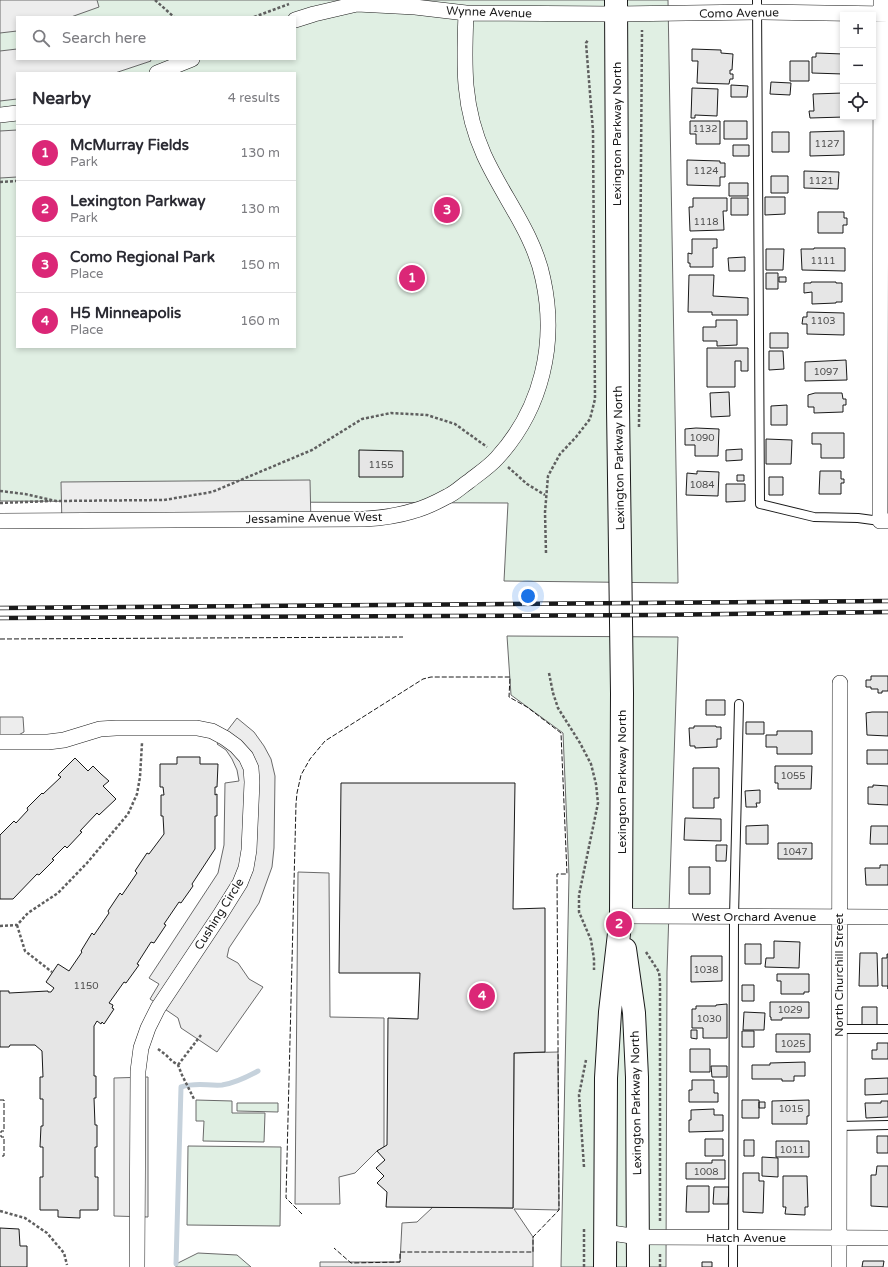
<!DOCTYPE html>
<meta charset="utf-8">
<style>
body{margin:0;font-family:"Varela Round",sans-serif;background:#f2f2f3;color:#2b2b33}
.controls{position:absolute;right:12px;top:12px;display:grid;overflow:hidden;border-radius:0px;box-shadow:0 2px 6px #0003}
.controls button{width:36px;height:36px;display:grid;place-items:center;padding:0;border:0;border-bottom:1px solid #e1e1e2;background:#fff;color:#2b2b33;font:20px sans-serif}
.you{position:absolute;left:528px;top:596px;width:14px;height:14px;margin:-10px;border:3px solid #fff;border-radius:50%;background:#1a73e8;box-shadow:0 0 0 6px #1a73e833}
.badge{display:grid;place-items:center;width:26px;height:26px;border-radius:50%;background:#db2777;color:#fff;font-size:13px;font-weight:700}
.pin{position:absolute;translate:-50% -50%;border:2px solid #fff;box-shadow:0 1px 4px #0006}
.list{margin:0;padding:0;list-style:none}
h2{display:flex;justify-content:space-between;align-items:center;height:52px;margin:0;padding:0 16px;font-size:17px}
h2 small{font-size:13px;font-weight:400;color:#7c7c81}
.list li{display:grid;grid-template-columns:26px 1fr auto;gap:12px;align-items:center;box-sizing:border-box;height:56px;padding:0 16px;border-top:1px solid #e1e1e2}
.list b{display:block;font-size:15px;white-space:nowrap}
.list p{margin:0;font-size:13px;white-space:nowrap;color:#7c7c81}
.list em{font-size:13px;font-style:normal;color:#7c7c81}
.icon{flex:none;width:22px;height:22px;fill:none;stroke:currentColor;stroke-width:2;stroke-linecap:round;stroke-linejoin:round}
.map{position:relative;flex:none;width:888px;height:1267px;overflow:hidden}
.search{position:absolute;background:#fff;box-shadow:0 2px 6px #0003;left:16px;top:16px;width:280px;height:44px;display:flex;align-items:center;gap:10px;box-sizing:border-box;padding:0 14px;border-radius:0px;color:#7c7c81;font-size:15px}
.panel{position:absolute;background:#fff;box-shadow:0 2px 6px #0003;left:16px;top:72px;width:280px;height:276px;border-radius:0px}
.map>svg:first-child{display:block}
.green{fill:#e0efe3;stroke:#6a6a6a;fill-rule:evenodd}
.parking{fill:#ededed;stroke:#6a6a6a}
.lines{fill:none;stroke-linecap:round;stroke-linejoin:round}
.stream{stroke:#c6d2dc;stroke-width:5}
.building{fill:#e6e6e6;stroke:#1a1a1a}
.service-casing{stroke:#1a1a1a;stroke-width:10}
.minor-casing{stroke:#1a1a1a;stroke-width:16}
.secondary-casing{stroke:#1a1a1a;stroke-width:24}
.path{stroke:#5f5f5f;stroke-width:2.5;stroke-dasharray:3 2;stroke-linecap:butt}
.service{stroke:#fff;stroke-width:8}
.minor{stroke:#fff;stroke-width:15}
.secondary{stroke:#fff;stroke-width:22}
.rail-casing{stroke:#1a1a1a;stroke-width:4.5}
.rail{stroke:#fff;stroke-width:3;stroke-dasharray:9;stroke-linecap:butt}
.fence{stroke:#1a1a1a;stroke-width:1;stroke-dasharray:5 2;stroke-linecap:butt}
.labels{text-anchor:middle;stroke-width:3;stroke-linejoin:round;paint-order:stroke}
.number-label{font-size:10px;fill:#4d4d4d}
.street-label{font-size:12px;fill:#1a1a1a;stroke:#fff}
</style>
<div class="map">
<svg width="888" height="1267" viewBox="0 0 888 1267">
<rect width="100%" height="100%" fill="#fff"/>
<path class="green" d="M 0,0 L 668,0 L 678,583 L 504,581 L 508,503 L 0,501 ZM 17,17 L 295,17 L 295,59 L 17,59 ZM 17,73 L 295,73 L 295,347 L 17,347 Z
M 507,636 L 678,637 L 667,972 L 666,1267 L 561,1267 L 569,875 L 563,733 L 511,695 Z
M 196,1100 L 232,1101 L 232,1113 L 265,1113 L 264,1142 L 203,1141 L 204,1121 L 196,1121 Z
M 237,1103 L 278,1103 L 278,1112 L 237,1111 Z
M 188,1146 L 281,1147 L 280,1226 L 187,1225 Z
M 198,1253 L 237,1255 L 251,1267 L 176,1267 L 176,1264 Z"/>
<path class="parking" d="M 0,0 L 97,0 L 99,7 L 71,17 L 17,17 L 17,31 L 0,33 Z
M 17,49 L 17,59 L 150,59 L 151,61 L 115,73 L 17,73 L 17,99 L 0,101 L 0,51 Z
M 17,130 L 17,177 L 0,178 L 0,131 Z
M 310,480 L 311,525 L 62,526 L 61,482 Z
M 0,717 L 23,717 L 24,732 L 0,745 Z
M 237,718 L 254,732 L 264,746 L 271,759 L 275,776 L 274,848 L 272,867 L 259,903 L 229,948 L 227,957 L 238,963 L 249,979 L 263,987 L 217,1052 L 181,1028 L 178,1018 L 150,999 L 159,984 L 149,978 L 218,873 L 224,845 L 225,783 L 239,781 L 237,770 L 232,759 L 226,750 L 217,744 Z
M 298,872 L 329,873 L 330,1017 L 384,1018 L 384,1147 L 377,1151 L 355,1173 L 339,1177 L 340,1204 L 295,1204 Z
M 558,1052 L 559,1210 L 514,1209 L 533,1237 L 533,1267 L 320,1267 L 320,1262 L 400,1262 L 402,1223 L 417,1222 L 433,1207 L 513,1208 L 514,1053 Z
M 148,1077 L 148,1217 L 114,1216 L 114,1078 Z"/>
<g class="lines">
<path class="stream" d="M 176,1264 L 181,1087 C 197,1082 207,1086 222,1085 C 235,1083 247,1077 258,1071"/>
</g>
<path class="building" d="M 692,49 L 721,50 L 721,53 L 733,54 L 732,70 L 730,70 L 730,74 L 733,74 L 733,79 L 730,79 L 729,84 L 697,83 L 698,61 L 692,61 Z
M 816,53 L 843,54 L 843,74 L 812,73 L 812,57 L 816,57 Z
M 790,61 L 809,61 L 809,81 L 790,81 Z
M 771,82 L 791,83 L 790,95 L 770,94 Z
M 731,85 L 748,86 L 747,97 L 731,97 Z
M 692,88 L 718,89 L 717,116 L 695,115 L 695,118 L 691,118 Z
M 843,93 L 843,117 L 844,117 L 810,118 L 809,111 L 814,111 L 813,94 Z
M 690,121 L 720,121 L 720,144 L 696,144 L 696,134 L 690,134 Z
M 724,121 L 747,121 L 747,139 L 724,139 Z
M 844,131 L 844,155 L 810,156 L 810,132 Z
M 772,132 L 789,132 L 789,152 L 772,152 Z
M 733,145 L 749,145 L 749,156 L 733,156 Z
M 687,160 L 720,161 L 720,163 L 725,163 L 725,177 L 720,177 L 720,186 L 687,185 Z
M 804,171 L 839,172 L 838,189 L 804,188 Z
M 771,176 L 788,176 L 788,193 L 771,193 Z
M 729,183 L 748,183 L 748,196 L 729,196 Z
M 765,197 L 785,197 L 785,214 L 765,215 Z
M 693,198 L 727,198 L 727,211 L 723,211 L 724,230 L 690,231 L 689,207 L 693,207 Z
M 731,198 L 748,198 L 748,215 L 731,215 Z
M 818,212 L 844,212 L 844,218 L 847,218 L 847,225 L 843,225 L 843,233 L 818,233 Z
M 692,239 L 717,239 L 717,248 L 713,248 L 713,267 L 690,267 L 690,263 L 688,263 L 688,253 L 692,254 Z
M 814,248 L 845,248 L 845,271 L 802,270 L 801,249 L 814,249 Z
M 766,249 L 784,249 L 783,270 L 766,270 Z
M 745,257 L 745,271 L 729,271 L 728,258 Z
M 766,273 L 778,273 L 778,289 L 766,289 Z
M 689,275 L 714,275 L 713,296 L 748,298 L 748,315 L 712,315 L 712,312 L 688,312 Z
M 779,277 L 786,277 L 786,282 L 779,282 Z
M 811,282 L 836,282 L 836,283 L 842,283 L 842,302 L 836,302 L 836,303 L 812,304 L 812,292 L 804,293 L 804,283 L 811,283 Z
M 807,312 L 844,313 L 844,335 L 807,334 L 807,324 L 802,324 L 803,317 L 807,317 Z
M 716,320 L 737,320 L 737,345 L 717,346 L 717,341 L 703,341 L 703,327 L 716,327 Z
M 770,333 L 788,333 L 788,348 L 770,348 Z
M 707,348 L 748,348 L 748,371 L 741,371 L 741,361 L 735,361 L 735,387 L 707,387 Z
M 769,351 L 783,351 L 784,369 L 769,370 Z
M 846,360 L 847,380 L 805,381 L 805,362 Z
M 729,392 L 730,416 L 711,417 L 710,393 Z
M 815,393 L 842,393 L 843,399 L 846,399 L 846,405 L 843,405 L 843,412 L 814,413 L 814,407 L 808,407 L 808,395 Z
M 787,405 L 787,425 L 771,425 L 771,406 Z
M 696,428 L 719,429 L 718,456 L 695,456 L 695,445 L 685,445 L 685,429 Z
M 812,433 L 844,433 L 844,458 L 821,458 L 821,444 L 812,444 Z
M 766,439 L 792,440 L 791,464 L 766,464 Z
M 742,449 L 742,460 L 726,461 L 726,450 Z
M 359,450 L 403,451 L 403,477 L 359,477 Z
M 697,471 L 719,472 L 718,496 L 686,495 L 687,473 L 697,474 Z
M 820,471 L 841,471 L 841,479 L 844,479 L 844,483 L 841,483 L 841,494 L 819,494 Z
M 737,475 L 744,475 L 744,481 L 737,481 Z
M 769,477 L 783,477 L 783,495 L 769,495 Z
M 726,484 L 745,484 L 745,501 L 726,502 Z
M 871,676 L 888,676 L 888,691 L 882,691 L 882,693 L 878,693 L 878,689 L 871,689 L 871,687 L 866,687 L 866,680 L 871,680 Z
M 706,700 L 725,700 L 725,715 L 706,715 Z
M 872,712 L 888,712 L 888,736 L 867,735 L 866,713 Z
M 746,722 L 764,722 L 764,734 L 746,734 Z
M 694,726 L 716,726 L 716,727 L 721,727 L 721,739 L 717,739 L 717,747 L 695,748 L 695,746 L 690,746 L 689,728 L 694,728 Z
M 777,731 L 812,731 L 812,754 L 777,754 L 777,747 L 766,747 L 766,735 L 777,735 Z
M 867,750 L 888,750 L 888,764 L 867,764 Z
M 177,757 L 200,757 L 200,764 L 218,764 L 217,787 L 215,787 L 215,795 L 217,794 L 217,816 L 215,816 L 215,849 L 192,884 L 193,886 L 181,903 L 179,902 L 164,924 L 166,925 L 154,943 L 151,942 L 137,964 L 139,965 L 126,983 L 124,982 L 109,1003 L 113,1005 L 112,1008 L 114,1009 L 104,1024 L 102,1022 L 101,1024 L 97,1021 L 94,1026 L 94,1076 L 96,1076 L 96,1098 L 94,1098 L 95,1125 L 97,1125 L 97,1147 L 95,1147 L 95,1177 L 98,1177 L 98,1210 L 80,1210 L 80,1218 L 58,1217 L 58,1210 L 40,1210 L 40,1177 L 43,1177 L 43,1147 L 40,1147 L 41,1126 L 43,1126 L 43,1099 L 40,1099 L 40,1077 L 43,1077 L 42,1051 L 35,1045 L 10,1045 L 9,1047 L 0,1047 L 0,991 L 9,991 L 9,993 L 48,991 L 48,992 L 51,992 L 54,988 L 46,982 L 58,964 L 69,971 L 82,952 L 81,951 L 92,933 L 94,935 L 109,913 L 108,911 L 120,893 L 122,895 L 137,873 L 135,871 L 147,853 L 149,854 L 164,834 L 163,816 L 161,816 L 161,795 L 164,795 L 163,787 L 160,787 L 160,764 L 177,764 Z
M 75,758 L 88,771 L 93,766 L 101,774 L 109,781 L 103,786 L 116,799 L 99,815 L 97,813 L 80,831 L 82,832 L 67,848 L 65,846 L 52,859 L 54,860 L 39,875 L 37,874 L 13,899 L 0,899 L 0,835 L 14,821 L 16,823 L 28,810 L 27,808 L 42,793 L 43,794 L 61,777 L 58,775 Z
M 775,766 L 812,766 L 811,789 L 778,789 L 778,783 L 775,783 Z
M 693,768 L 719,768 L 719,798 L 714,798 L 714,808 L 693,808 Z
M 341,783 L 515,783 L 513,909 L 545,908 L 545,1052 L 514,1053 L 513,1208 L 386,1207 L 387,1192 L 377,1183 L 384,1176 L 376,1168 L 385,1160 L 377,1151 L 387,1145 L 388,1018 L 418,1019 L 420,973 L 339,973 Z
M 873,785 L 888,786 L 888,805 L 868,804 L 868,787 L 873,787 Z
M 760,790 L 760,803 L 756,803 L 757,807 L 746,807 L 745,791 Z
M 685,818 L 721,819 L 721,841 L 684,840 Z
M 768,825 L 768,844 L 746,844 L 746,826 Z
M 871,826 L 888,826 L 888,844 L 870,844 Z
M 778,843 L 812,843 L 812,859 L 778,859 Z
M 716,845 L 727,845 L 726,861 L 716,861 Z
M 880,865 L 888,865 L 888,885 L 866,885 L 865,868 L 880,868 Z
M 689,867 L 710,867 L 710,894 L 689,894 Z
M 774,941 L 800,942 L 799,968 L 765,967 L 766,958 L 774,958 Z
M 745,944 L 761,944 L 761,964 L 745,964 Z
M 860,953 L 877,953 L 878,986 L 859,986 Z
M 887,954 L 888,954 L 888,989 L 888,986 L 882,986 L 882,958 L 887,958 Z
M 691,956 L 722,956 L 722,981 L 691,982 Z
M 777,974 L 809,974 L 809,992 L 804,992 L 804,994 L 781,994 L 781,981 L 777,981 Z
M 742,985 L 754,985 L 754,1001 L 742,1001 Z
M 770,1002 L 809,1002 L 809,1018 L 782,1018 L 782,1020 L 771,1020 L 771,1017 L 770,1017 Z
M 727,1004 L 727,1038 L 703,1038 L 703,1028 L 692,1028 L 692,1009 L 696,1009 L 696,1006 L 716,1006 L 716,1005 Z
M 862,1007 L 877,1007 L 877,1025 L 862,1025 Z
M 744,1012 L 765,1013 L 764,1030 L 743,1030 Z
M 691,1030 L 697,1030 L 697,1039 L 691,1038 Z
M 742,1031 L 754,1031 L 754,1047 L 742,1047 Z
M 776,1034 L 810,1034 L 810,1052 L 776,1052 Z
M 877,1043 L 888,1043 L 888,1059 L 872,1059 L 872,1050 L 877,1050 Z
M 690,1049 L 710,1049 L 710,1072 L 690,1072 Z
M 805,1062 L 805,1076 L 794,1076 L 794,1081 L 782,1081 L 782,1079 L 752,1079 L 752,1065 L 770,1065 L 770,1063 Z
M 711,1066 L 727,1066 L 727,1077 L 712,1077 Z
M 888,1078 L 888,1094 L 865,1095 L 865,1079 Z
M 692,1080 L 714,1080 L 714,1093 L 718,1093 L 718,1102 L 689,1102 L 689,1090 L 692,1090 Z
M 742,1100 L 759,1100 L 759,1118 L 742,1118 Z
M 809,1100 L 809,1116 L 807,1116 L 807,1124 L 772,1124 L 772,1101 Z
M 881,1101 L 888,1101 L 888,1117 L 866,1118 L 865,1103 L 881,1103 Z
M 759,1102 L 765,1102 L 765,1108 L 759,1108 Z
M 714,1109 L 714,1115 L 723,1115 L 723,1131 L 689,1132 L 689,1120 L 691,1120 L 691,1110 Z
M 877,1136 L 888,1136 L 888,1153 L 877,1153 Z
M 705,1139 L 723,1139 L 723,1156 L 705,1156 Z
M 744,1140 L 754,1140 L 754,1156 L 744,1156 Z
M 776,1141 L 809,1141 L 809,1157 L 776,1157 Z
M 762,1157 L 778,1158 L 778,1177 L 762,1176 Z
M 712,1160 L 725,1160 L 725,1179 L 686,1179 L 686,1163 L 712,1163 Z
M 877,1166 L 888,1166 L 888,1207 L 871,1206 L 871,1175 L 876,1175 Z
M 743,1173 L 759,1173 L 759,1181 L 764,1181 L 763,1213 L 743,1212 Z
M 783,1176 L 807,1176 L 808,1207 L 805,1207 L 805,1215 L 785,1214 L 786,1207 L 783,1207 Z
M 687,1186 L 709,1186 L 709,1212 L 686,1212 Z
M 714,1187 L 729,1187 L 728,1204 L 713,1204 Z
M 0,1228 L 19,1229 L 20,1246 L 27,1246 L 27,1267 L 0,1267 Z
M 863,1261 L 884,1261 L 883,1267 L 862,1267 Z
M 702,1262 L 712,1262 L 712,1267 L 702,1267 Z"/>
<g class="lines">
<g class="service-casing">
<path id="service" d="M 757,0 L 760,504 L 814,517 L 858,518 L 880,521
M 839,1029 L 888,1029
M 839,1126 L 888,1125
M 733,1267 L 734,917 L 739,704"/>
</g>
<g class="minor-casing">
<path id="minor" d="M 881,0 L 880,521 L 888,521
M 295,20 L 314,14 L 357,4 L 415,7 L 466,13 L 616,14 L 757,12 L 888,14
M 157,73 L 192,59
M 0,115 L 17,113
M 0,521 L 364,519 C 381,518 397,516 413,511 C 425,508 437,502 448,496 C 455,493 462,486 468,482 C 478,474 489,467 497,458 C 542,409 557,343 543,279 C 534,234 503,197 484,155 C 462,106 464,65 466,13
M 0,742 L 48,742 L 64,740 L 100,729 L 116,728 L 197,728 L 212,731 L 225,738 L 236,746 L 246,757 L 251,768 L 252,782 L 249,850 L 246,868 L 240,883 L 220,915 L 158,1008 L 148,1028 L 141,1048 L 138,1071 L 137,1267
M 621,916 L 888,917
M 605,1232 L 638,1237 L 888,1238
M 839,1267 L 840,683"/>
</g>
<g class="secondary-casing">
<path id="secondary" d="M 625,949 L 634,1013 L 637,1077 L 638,1267
M 605,1267 L 606,1078 L 610,1012 L 621,916 L 622,693 L 618,407 L 616,0"/>
</g>
<path class="path" d="M 155,0 L 174,17
M 254,17 L 289,4
M 0,182 L 17,181
M 639,427 L 642,30
M 508,467 L 527,484 L 545,495
M 0,491 L 25,494 L 56,501 L 164,500 L 212,492 L 312,450 L 362,419 L 391,413 L 427,415 L 455,424 L 487,447
M 0,503 L 51,501
M 546,553 L 545,512 L 548,476 L 560,454 L 576,437 L 590,419 L 595,399 L 593,131 L 586,43 L 588,40
M 549,673 L 553,693 L 558,708 L 580,743 L 591,764 L 596,784 L 598,803 L 579,895 L 579,912 L 591,940 L 594,959 L 594,970
M 17,925 L 25,951 L 52,972
M 0,926 L 17,925 L 28,913 L 58,893 L 87,863 L 128,814 L 137,794 L 140,777 L 142,743
M 646,952 L 659,972 L 660,982 L 660,1221
M 158,1049 L 166,1055 L 172,1061 L 178,1065 L 182,1075 L 194,1099
M 178,1065 L 201,1035
M 584,1167 L 579,1095 L 586,1060
M 0,1211 L 25,1218 L 47,1233 L 64,1253 L 67,1265
M 584,1267 L 584,1228
M 660,1267 L 660,1252"/>
<use href="#service" class="service"/>
<use href="#minor" class="minor"/>
<use href="#secondary" class="secondary"/>
<g class="rail-casing">
<path id="rail" d="M 0,608 L 888,601
M 0,618 L 651,615 L 888,612"/>
</g>
<use href="#rail" class="rail"/>
<path class="fence" d="M 0,639 L 403,637
M 0,1100 L 4,1100 L 4,1131 L 1,1131 L 1,1137 L 4,1137 L 4,1156 L 0,1156
M 302,1214 L 286,1198 L 296,804 L 297,793 L 301,775 L 310,759 L 325,741 L 423,679 L 431,677 L 510,677 L 509,697 L 527,707 L 561,733 L 567,874 L 557,874 L 559,1210 L 533,1237 L 533,1252 L 400,1252 L 400,1262 L 351,1263 L 334,1248"/>
</g>
<g class="labels">
<g class="number-label">
<text x="705" y="132">1132</text>
<text x="827" y="147">1127</text>
<text x="706" y="174">1124</text>
<text x="821" y="184">1121</text>
<text x="706" y="225">1118</text>
<text x="823" y="264">1111</text>
<text x="823" y="324">1103</text>
<text x="826" y="375">1097</text>
<text x="702" y="441">1090</text>
<text x="381" y="468">1155</text>
<text x="702" y="488">1084</text>
<text x="793" y="779">1055</text>
<text x="795" y="855">1047</text>
<text x="706" y="973">1038</text>
<text x="86" y="989">1150</text>
<text x="790" y="1013">1029</text>
<text x="709" y="1022">1030</text>
<text x="793" y="1047">1025</text>
<text x="791" y="1112">1015</text>
<text x="792" y="1153">1011</text>
<text x="706" y="1175">1008</text>
</g>
<g class="street-label">
<text transform="translate(489 12) rotate(2)" y="4">Wynne Avenue</text>
<text transform="translate(739 13) rotate(-1)" y="4">Como Avenue</text>
<text transform="translate(617 134) rotate(-90)" y="4">Lexington Parkway North</text>
<text transform="translate(619 458) rotate(-91)" y="4">Lexington Parkway North</text>
<text transform="translate(314 518) rotate(-1)" y="4">Jessamine Avenue West</text>
<text transform="translate(622 782) rotate(-90)" y="4">Lexington Parkway North</text>
<text transform="translate(219 914) rotate(-58)" y="4">Cushing Circle</text>
<text x="754" y="921">West Orchard Avenue</text>
<text transform="translate(839 975) rotate(-90)" y="4">North Churchill Street</text>
<text transform="translate(636 1103) rotate(-91)" y="4">Lexington Parkway North</text>
<text x="746" y="1242">Hatch Avenue</text>
</g>
</g>
</svg>
<div class="controls">
<button>+</button>
<button>−</button>
<button><svg class="icon" aria-label="locate" viewBox="0 0 24 24"><circle cx="12" cy="12" r="6"/><path d="M12 2v4M12 18v4M2 12h4M18 12h4"/></svg></button>
</div>
<div class="you"></div>
<div class="pin badge" style="left:412px;top:278px">1</div>
<div class="pin badge" style="left:619px;top:924px">2</div>
<div class="pin badge" style="left:447px;top:210px">3</div>
<div class="pin badge" style="left:482px;top:996px">4</div>
<div class="search"><svg class="icon" aria-label="search" viewBox="0 0 24 24"><circle cx="10" cy="10" r="6"/><path d="M15 15l6 6"/></svg>Search here</div>
<section class="panel">
<h2>Nearby<small>4 results</small></h2>
<ul class="list">
<li><span class="badge">1</span><div><b>McMurray Fields</b><p>Park</p></div><em>130 m</em></li>
<li><span class="badge">2</span><div><b>Lexington Parkway</b><p>Park</p></div><em>130 m</em></li>
<li><span class="badge">3</span><div><b>Como Regional Park</b><p>Place</p></div><em>150 m</em></li>
<li><span class="badge">4</span><div><b>H5 Minneapolis</b><p>Place</p></div><em>160 m</em></li>
</ul>
</section>
</div>
